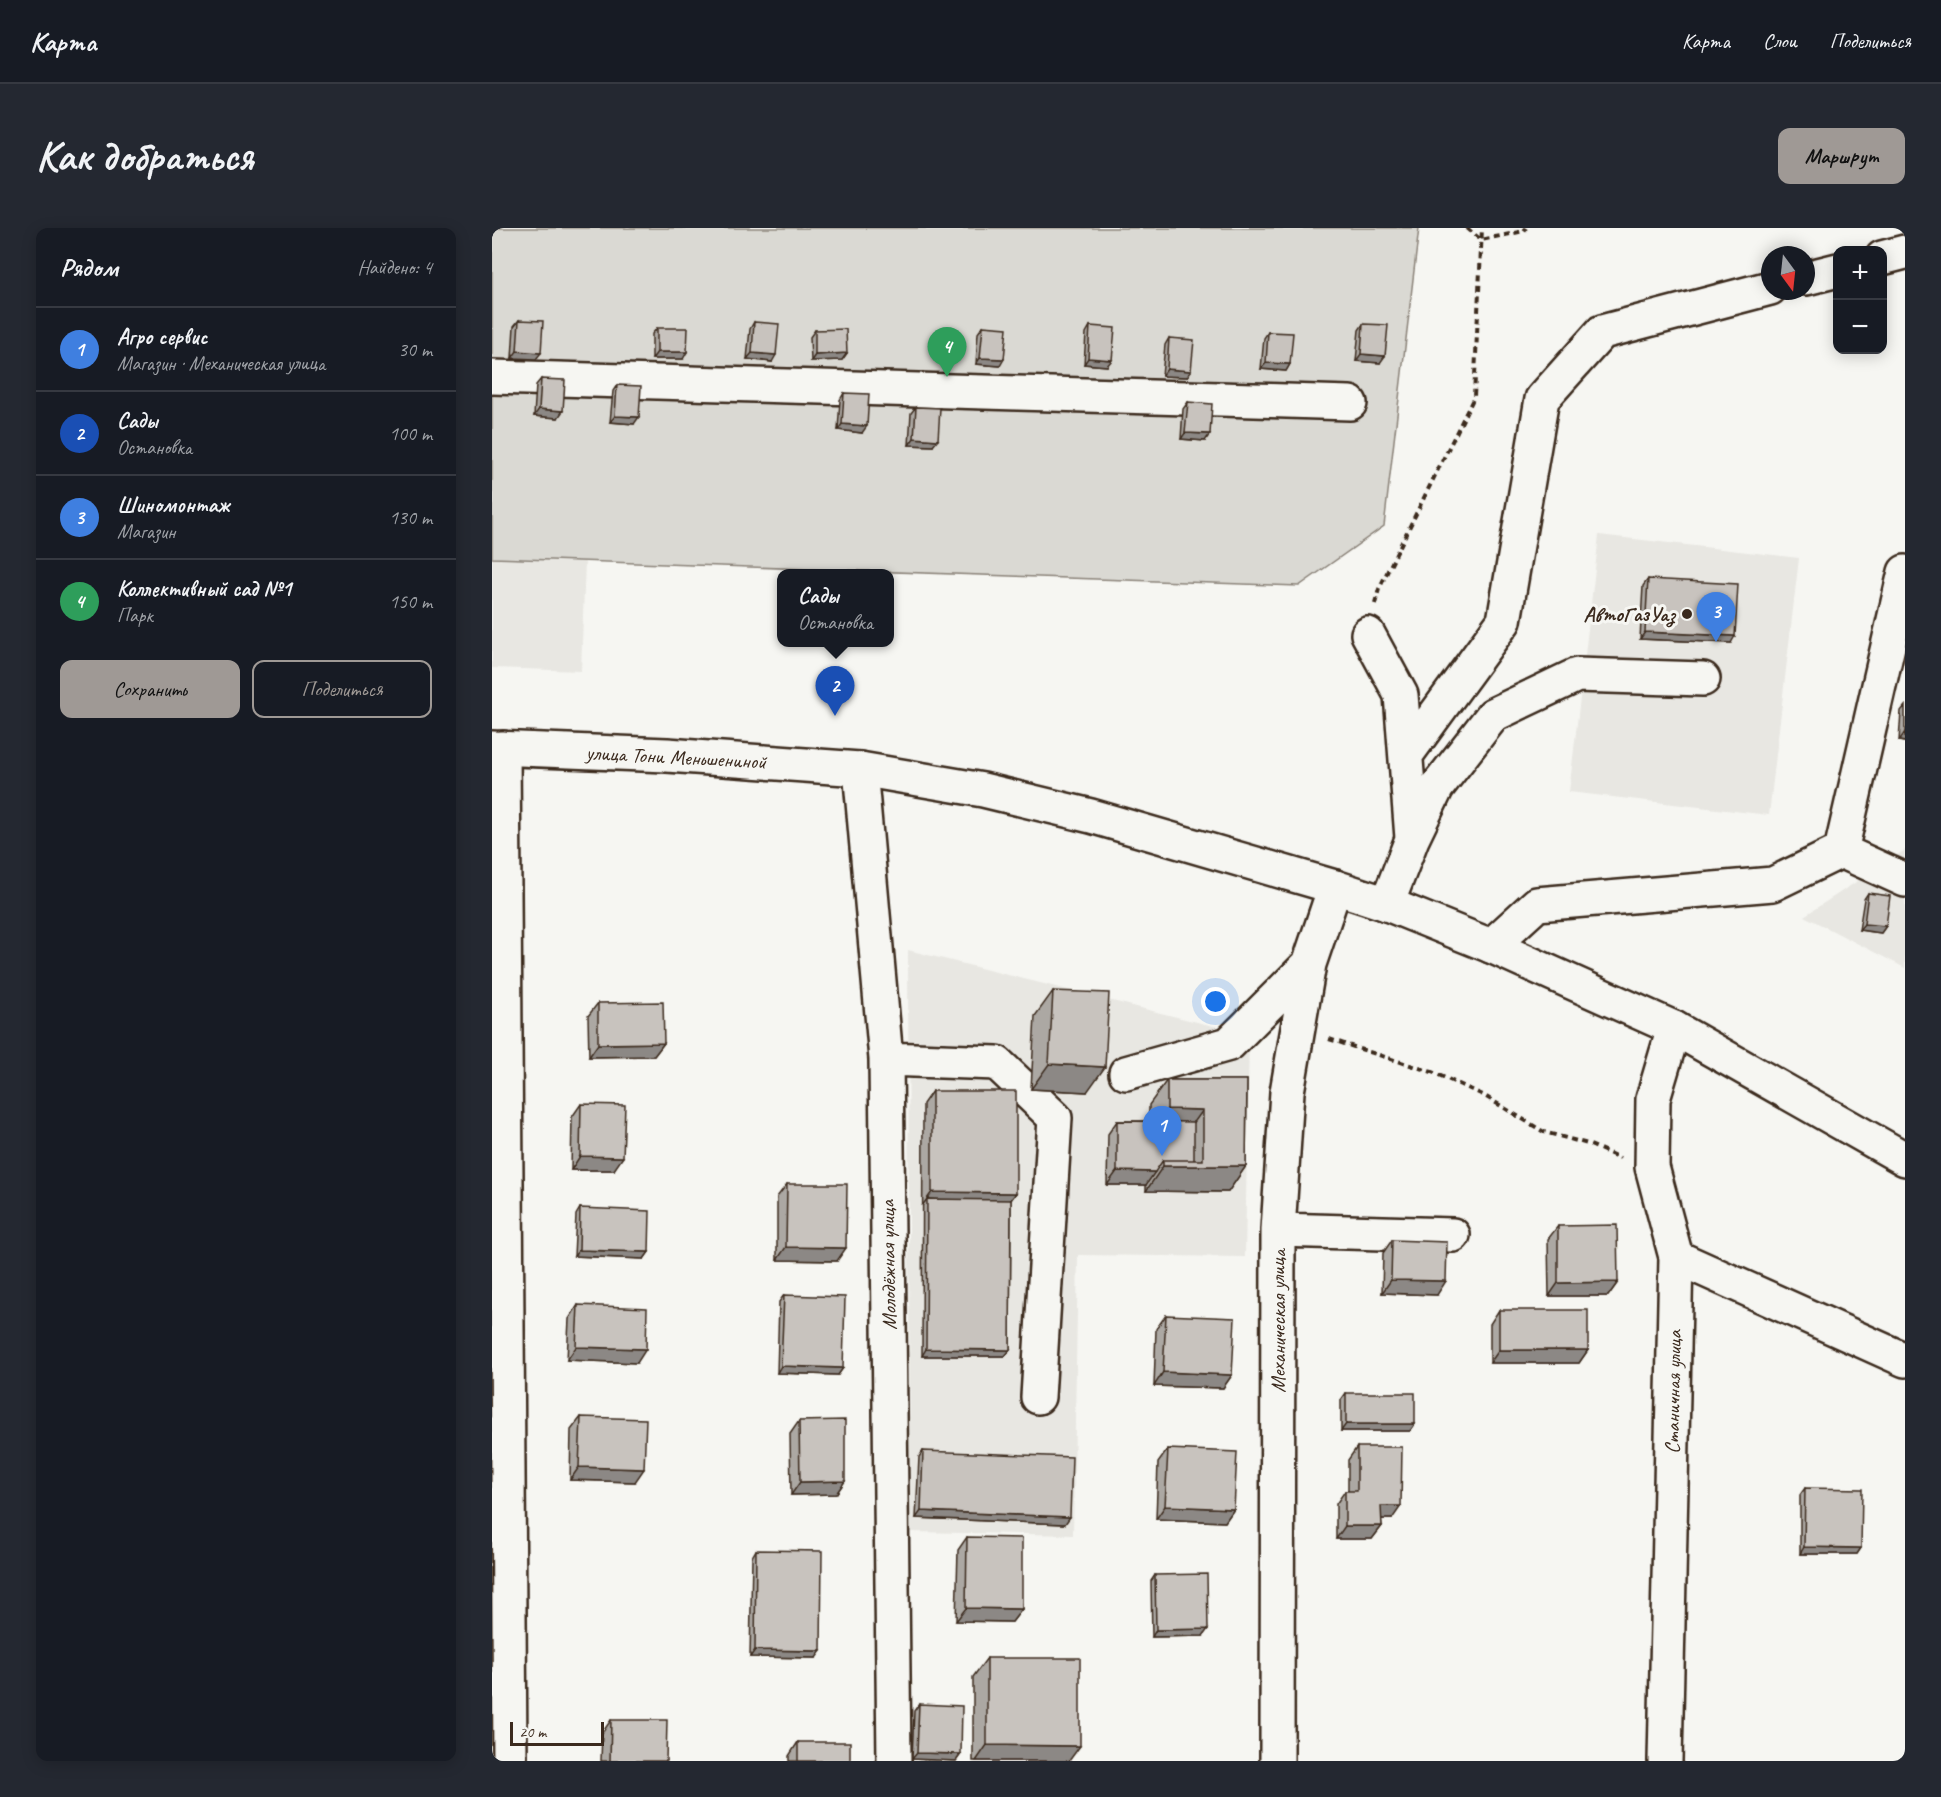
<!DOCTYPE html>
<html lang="ru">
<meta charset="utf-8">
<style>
body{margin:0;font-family:Caveat,sans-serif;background:#242831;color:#f1f3f6}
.controls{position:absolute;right:18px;top:18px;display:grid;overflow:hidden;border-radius:12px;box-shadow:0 3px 15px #0003}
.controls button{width:54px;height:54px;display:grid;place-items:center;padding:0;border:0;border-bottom:2px solid #363941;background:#171b24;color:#f1f3f6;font:30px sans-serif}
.compass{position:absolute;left:1269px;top:18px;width:54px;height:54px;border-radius:50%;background:#171b24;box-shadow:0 3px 15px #0003;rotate:165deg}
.scale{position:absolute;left:18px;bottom:15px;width:94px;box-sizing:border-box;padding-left:6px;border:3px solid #3b2a1e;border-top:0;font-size:16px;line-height:21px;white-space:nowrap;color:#3b2a1e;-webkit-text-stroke:4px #f6f6f2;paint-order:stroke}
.you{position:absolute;left:724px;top:774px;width:21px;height:21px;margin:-15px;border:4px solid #fff;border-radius:50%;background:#1a73e8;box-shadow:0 0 0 9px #1a73e833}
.badge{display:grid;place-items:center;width:39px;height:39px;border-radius:50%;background:#9f9995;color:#fff;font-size:20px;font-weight:700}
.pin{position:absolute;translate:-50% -50px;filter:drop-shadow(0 2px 3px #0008)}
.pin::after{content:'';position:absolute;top:32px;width:21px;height:18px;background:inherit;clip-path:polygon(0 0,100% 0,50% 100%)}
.popup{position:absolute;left:285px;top:341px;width:117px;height:78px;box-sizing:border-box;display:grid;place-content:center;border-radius:12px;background:#171b24;filter:drop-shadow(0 2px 4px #0005);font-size:20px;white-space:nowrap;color:#9ea1a6}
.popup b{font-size:22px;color:#f1f3f6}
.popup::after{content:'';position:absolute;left:50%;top:100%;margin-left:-12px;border:12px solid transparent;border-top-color:#171b24}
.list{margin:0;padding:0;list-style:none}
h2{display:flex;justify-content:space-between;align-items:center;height:78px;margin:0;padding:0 24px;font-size:26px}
h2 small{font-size:20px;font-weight:400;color:#9ea1a6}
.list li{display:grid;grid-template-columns:39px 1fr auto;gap:18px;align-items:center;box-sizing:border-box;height:84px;padding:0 24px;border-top:2px solid #363941}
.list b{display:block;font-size:22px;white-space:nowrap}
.list p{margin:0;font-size:20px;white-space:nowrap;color:#9ea1a6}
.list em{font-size:20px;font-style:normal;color:#9ea1a6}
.actions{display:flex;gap:12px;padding:18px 24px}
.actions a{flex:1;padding:14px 0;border:2px solid #9f9995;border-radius:12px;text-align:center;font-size:21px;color:#9f9995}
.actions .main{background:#9f9995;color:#111}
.map{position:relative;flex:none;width:1413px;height:1533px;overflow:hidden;border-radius:12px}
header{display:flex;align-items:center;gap:36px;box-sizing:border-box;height:84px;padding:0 30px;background:#171b24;border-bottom:2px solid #363941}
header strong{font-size:28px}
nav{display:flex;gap:33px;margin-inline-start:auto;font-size:21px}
.intro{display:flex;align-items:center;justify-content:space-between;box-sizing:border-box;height:144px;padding:0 36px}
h1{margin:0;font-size:42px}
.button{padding:15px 27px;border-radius:12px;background:#9f9995;color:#111;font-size:21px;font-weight:700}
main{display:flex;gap:36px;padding:0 36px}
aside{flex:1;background:#171b24;border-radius:12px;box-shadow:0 3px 15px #0003}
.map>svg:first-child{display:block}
.built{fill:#e8e7e2}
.green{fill:#dad9d3;stroke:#8a8278;stroke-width:1.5}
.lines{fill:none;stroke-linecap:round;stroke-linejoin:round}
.minor-casing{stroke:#3b2a1e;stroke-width:38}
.major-casing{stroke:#3b2a1e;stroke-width:38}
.path{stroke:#3b2a1e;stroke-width:4;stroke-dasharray:6 4.5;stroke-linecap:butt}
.minor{stroke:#f6f6f2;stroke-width:33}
.major{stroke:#f6f6f2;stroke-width:33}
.wall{fill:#aca8a3;stroke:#3b2a1e;stroke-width:1.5}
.shaded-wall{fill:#8c8885;stroke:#3b2a1e;stroke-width:1.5}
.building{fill:#c8c3be;stroke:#3b2a1e;stroke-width:1.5}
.poi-dot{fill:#3b2a1e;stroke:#f6f6f2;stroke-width:2}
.labels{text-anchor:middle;stroke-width:6;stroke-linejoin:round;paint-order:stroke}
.poi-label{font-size:21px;font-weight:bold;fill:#3b2a1e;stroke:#f6f6f2;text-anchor:end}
.street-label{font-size:21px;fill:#3b2a1e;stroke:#f6f6f2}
</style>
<header>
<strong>Карта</strong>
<nav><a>Карта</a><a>Слои</a><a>Поделиться</a></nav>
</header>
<div class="intro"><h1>Как добраться</h1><a class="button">Маршрут</a></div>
<main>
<aside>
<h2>Рядом<small>Найдено: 4</small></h2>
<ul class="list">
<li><span class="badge" style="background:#3f7fe0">1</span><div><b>Агро сервис</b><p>Магазин · Механическая улица</p></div><em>30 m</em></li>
<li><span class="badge" style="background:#1a4fb4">2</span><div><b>Сады</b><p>Остановка</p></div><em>100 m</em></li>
<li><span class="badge" style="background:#3f7fe0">3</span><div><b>Шиномонтаж</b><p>Магазин</p></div><em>130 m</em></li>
<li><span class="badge" style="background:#2e9e5b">4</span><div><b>Коллективный сад №1</b><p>Парк</p></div><em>150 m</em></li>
</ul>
<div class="actions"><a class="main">Сохранить</a><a>Поделиться</a></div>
</aside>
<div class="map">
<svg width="1413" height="1533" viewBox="0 0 1413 1533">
<rect width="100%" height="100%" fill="#f6f6f2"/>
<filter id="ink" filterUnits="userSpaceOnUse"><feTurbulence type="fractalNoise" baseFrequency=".0167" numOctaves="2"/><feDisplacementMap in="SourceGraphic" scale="12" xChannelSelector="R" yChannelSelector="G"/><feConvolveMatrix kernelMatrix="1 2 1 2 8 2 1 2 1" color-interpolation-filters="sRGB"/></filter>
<g filter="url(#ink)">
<path class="built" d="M 1107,307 L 1307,330 L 1277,587 L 1077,564 Z
M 0,330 L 93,333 L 89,443 L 0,440 Z
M 1413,622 L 1413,740 L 1312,688 Z
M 416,722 L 757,807 L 753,1029 L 586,1027 L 581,1307 L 418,1304 Z"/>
<path class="green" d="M 0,0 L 927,0 L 892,298 L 807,358 L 0,330 Z"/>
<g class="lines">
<g class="minor-casing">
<path id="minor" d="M 1390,30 L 1413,24
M 1314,50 L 1346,42
M 0,149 L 858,175
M 876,406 L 909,467 L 920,610
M 11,520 L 18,1533
M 914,527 L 1012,393 L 1050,171 L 1110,104 L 1278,60
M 368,541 L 394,831 L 402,1533
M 1349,623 L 1413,652
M 895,676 L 920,611 L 945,559 L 1001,487 L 1085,447 L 1211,451
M 999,718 L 1045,676 L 1281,656 L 1349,623 L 1413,344
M 394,831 L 505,835 L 563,890 L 546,1169
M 634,845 L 737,816 L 817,736
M 786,1002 L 961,1007
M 1184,1029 L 1413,1132
M 785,1533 L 786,1002 L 795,864 L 817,736 L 843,659
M 1173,1533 L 1184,1029 L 1160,939 L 1161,871 L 1182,800"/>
</g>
<g class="major-casing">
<path id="major" d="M 0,520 L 175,527 L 368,541 L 491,562 L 599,588 L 843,659 L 895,676 L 999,718 L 1182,800 L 1413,931"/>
</g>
<path class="path" d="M 975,0 L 989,12 L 1032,3 L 1034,0
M 883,376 L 887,361 L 904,326 L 982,169 L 990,0
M 837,811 L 940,844 L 991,867 L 1052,904 L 1096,916 L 1128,930"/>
<use href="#minor" class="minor"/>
<use href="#major" class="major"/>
</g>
<path class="wall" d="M 27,92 L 44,131 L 20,130 L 22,98 Z
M 262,94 L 280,134 L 255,131 L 258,101 Z
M 871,96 L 888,135 L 864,133 L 867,102 Z
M 491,98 L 508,138 L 484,136 L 486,105 Z
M 598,98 L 615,138 L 592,136 L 594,105 Z
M 165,100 L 191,131 L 160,131 L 160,106 Z
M 323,102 L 355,125 L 350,132 L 319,133 L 318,109 Z
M 776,104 L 798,136 L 794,143 L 769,141 L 772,110 Z
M 677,110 L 695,149 L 670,148 L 673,117 Z
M 49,151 L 66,190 L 42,188 L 44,157 Z
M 125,157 L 142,196 L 118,194 L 121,163 Z
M 352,165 L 370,205 L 346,202 L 348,172 Z
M 696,174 L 713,213 L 689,211 L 691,181 Z
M 424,179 L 441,218 L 417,217 L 419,185 Z
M 1156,351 L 1239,415 L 1148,411 L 1151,358 Z
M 1413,478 L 1413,514 L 1407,513 L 1409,483 Z
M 1376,665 L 1394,698 L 1389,705 L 1367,702 L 1372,671 Z
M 561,763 L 595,864 L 539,861 L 543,788 Z
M 106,775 L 172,815 L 162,828 L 97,829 L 96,788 Z
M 675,852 L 755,852 L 754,938 L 736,964 L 654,963 L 654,957 L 615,957 L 616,906 L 625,893 L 657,893 L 657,877 Z
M 440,863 L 524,965 L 519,972 L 518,1122 L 513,1128 L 430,1128 L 431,876 Z
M 89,876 L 122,942 L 79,942 L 80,889 Z
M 295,956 L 345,1033 L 285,1032 L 285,969 Z
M 88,980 L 157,1024 L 152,1031 L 82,1028 L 84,987 Z
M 1066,998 L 1126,1054 L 1116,1068 L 1057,1068 L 1056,1011 Z
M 900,1012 L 945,1067 L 890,1065 L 891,1025 Z
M 292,1067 L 351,1140 L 346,1147 L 285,1145 L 287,1074 Z
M 86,1077 L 145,1135 L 75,1132 L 77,1091 Z
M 1007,1082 L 1096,1122 L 1087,1135 L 998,1135 L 998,1096 Z
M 674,1087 L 740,1147 L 731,1160 L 662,1158 L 664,1101 Z
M 854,1165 L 923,1196 L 918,1203 L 849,1203 L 849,1172 Z
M 89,1189 L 143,1254 L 78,1252 L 79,1202 Z
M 307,1193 L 353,1253 L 344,1266 L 299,1267 L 298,1206 Z
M 865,1219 L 900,1291 L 889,1291 L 890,1298 L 880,1311 L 844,1311 L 844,1276 L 853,1263 L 856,1263 L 856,1232 Z
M 676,1221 L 742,1281 L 733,1294 L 664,1291 L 666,1235 Z
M 431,1223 L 573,1296 L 424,1290 L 427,1229 Z
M 1313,1260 L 1369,1320 L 1365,1326 L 1308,1326 L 1308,1267 Z
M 475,1309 L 530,1381 L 520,1394 L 464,1393 L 466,1322 Z
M 264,1322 L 324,1430 L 258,1429 L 260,1329 Z
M 663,1347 L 711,1408 L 660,1409 L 659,1353 Z
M 495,1430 L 577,1533 L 481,1533 L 481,1449 Z
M 427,1476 L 469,1526 L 464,1533 L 420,1531 L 422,1483 Z
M 119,1492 L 174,1533 L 109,1533 L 110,1505 Z
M 306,1514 L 358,1533 L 297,1533 L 297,1528 Z"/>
<path class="shaded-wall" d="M 25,123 L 49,125 L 44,131 L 20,130 Z
M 165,124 L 195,124 L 191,131 L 160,131 Z
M 260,125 L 284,127 L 280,134 L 255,131 Z
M 355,125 L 350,132 L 319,133 L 323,127 Z
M 869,126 L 893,128 L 888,135 L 864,133 Z
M 488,130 L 512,131 L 508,138 L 484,136 Z
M 596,130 L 620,132 L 615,138 L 592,136 Z
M 774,135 L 798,136 L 794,143 L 769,141 Z
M 675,141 L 699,143 L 695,149 L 670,148 Z
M 47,181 L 71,183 L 66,190 L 42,188 Z
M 123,188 L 147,189 L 142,196 L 118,194 Z
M 350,196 L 375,198 L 370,205 L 346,202 Z
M 693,205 L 718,206 L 713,213 L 689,211 Z
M 422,210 L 446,212 L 441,218 L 417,217 Z
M 1153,404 L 1243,408 L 1239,415 L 1148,411 Z
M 1413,504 L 1413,514 L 1407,513 Z
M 1372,696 L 1394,698 L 1389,705 L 1367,702 Z
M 172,815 L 162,828 L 97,829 L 106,816 Z
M 557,836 L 613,839 L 595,864 L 539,861 Z
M 675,881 L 711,882 L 693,907 L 657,907 Z
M 88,928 L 131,929 L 122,942 L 79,942 Z
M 671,938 L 754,938 L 736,964 L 654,963 Z
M 625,943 L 663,944 L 654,957 L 615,957 Z
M 440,964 L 524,965 L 514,978 L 435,971 L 430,978 Z
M 294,1019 L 354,1020 L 345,1033 L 285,1032 Z
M 87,1022 L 157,1024 L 152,1031 L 82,1028 Z
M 899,1052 L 954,1053 L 945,1067 L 890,1065 Z
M 1126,1054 L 1116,1068 L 1057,1068 L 1066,1055 Z
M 84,1119 L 154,1121 L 145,1135 L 75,1132 Z
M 434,1121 L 518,1122 L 513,1128 L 430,1128 Z
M 1007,1122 L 1096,1122 L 1087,1135 L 998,1135 Z
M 289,1138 L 351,1140 L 346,1147 L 285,1145 Z
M 671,1144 L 740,1147 L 731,1160 L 662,1158 Z
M 854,1196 L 923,1196 L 918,1203 L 849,1203 Z
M 87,1239 L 152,1241 L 143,1254 L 78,1252 Z
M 353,1253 L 344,1266 L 299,1267 L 308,1254 Z
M 673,1278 L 742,1281 L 733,1294 L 664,1291 Z
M 889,1278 L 909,1278 L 900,1291 L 880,1291 Z
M 429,1283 L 578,1289 L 573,1296 L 424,1290 Z
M 853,1298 L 890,1298 L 880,1311 L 844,1311 Z
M 1312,1319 L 1369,1320 L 1365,1326 L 1308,1326 Z
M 474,1380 L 530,1381 L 520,1394 L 464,1393 Z
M 716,1401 L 711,1408 L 660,1409 L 664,1402 Z
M 263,1422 L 329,1423 L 324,1430 L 258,1429 Z
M 495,1517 L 588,1518 L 577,1533 L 484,1533 Z
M 425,1525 L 469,1526 L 464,1533 L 420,1531 Z"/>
<path class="building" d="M 27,92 L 51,93 L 49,125 L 25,123 Z
M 262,94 L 287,96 L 284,127 L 260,125 Z
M 871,96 L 896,97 L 893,128 L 869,126 Z
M 491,98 L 515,100 L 512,131 L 488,130 Z
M 598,98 L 623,100 L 620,132 L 596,130 Z
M 165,100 L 196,100 L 195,124 L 165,124 Z
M 354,101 L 355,125 L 323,127 L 323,102 Z
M 776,104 L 801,105 L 798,136 L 774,135 Z
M 677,110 L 702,112 L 699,143 L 675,141 Z
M 49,151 L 73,152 L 71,183 L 47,181 Z
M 125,157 L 149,158 L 147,189 L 123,188 Z
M 352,165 L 377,166 L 375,198 L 350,196 Z
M 696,174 L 720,176 L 718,206 L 693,205 Z
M 424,179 L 448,180 L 446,212 L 422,210 Z
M 1156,351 L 1246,356 L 1243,408 L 1153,404 Z
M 1376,665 L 1398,668 L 1394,698 L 1372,696 Z
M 561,763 L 617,765 L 613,839 L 557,836 Z
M 171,774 L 172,815 L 106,816 L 106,775 Z
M 675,852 L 755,852 L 754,938 L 671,938 L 671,932 L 711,932 L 711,882 L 675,881 Z
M 440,863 L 524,863 L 524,965 L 440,964 Z
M 89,876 L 133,877 L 131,929 L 88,928 Z
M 625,893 L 702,894 L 702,932 L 671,932 L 663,944 L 625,943 Z
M 295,956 L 355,956 L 354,1020 L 294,1019 Z
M 435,971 L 519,972 L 518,1122 L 434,1121 Z
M 88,980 L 158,983 L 157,1024 L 87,1022 Z
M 1125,997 L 1126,1054 L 1066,1055 L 1066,998 Z
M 900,1012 L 955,1014 L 954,1053 L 899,1052 Z
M 292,1067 L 353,1069 L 351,1140 L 289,1138 Z
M 86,1077 L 155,1080 L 154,1121 L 84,1119 Z
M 1007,1082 L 1096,1082 L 1096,1122 L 1007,1122 Z
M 674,1087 L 743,1090 L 740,1147 L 671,1144 Z
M 854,1165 L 923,1165 L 923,1196 L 854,1196 Z
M 89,1189 L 154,1191 L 152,1241 L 87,1239 Z
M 353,1192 L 353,1253 L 308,1254 L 307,1193 Z
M 865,1219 L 910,1219 L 909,1278 L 889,1278 L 890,1298 L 853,1298 L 853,1263 L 865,1263 Z
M 676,1221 L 745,1224 L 742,1281 L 673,1278 Z
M 431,1223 L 580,1229 L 578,1289 L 429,1283 Z
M 1313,1260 L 1370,1261 L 1369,1320 L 1312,1319 Z
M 475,1309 L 530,1310 L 530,1381 L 474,1380 Z
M 264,1322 L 330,1323 L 329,1423 L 263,1422 Z
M 715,1346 L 716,1401 L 664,1402 L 663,1347 Z
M 495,1430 L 588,1430 L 588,1518 L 495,1517 Z
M 427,1476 L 470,1478 L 469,1526 L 425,1525 Z
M 119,1492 L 175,1492 L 174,1533 L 118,1533 Z
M 306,1514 L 358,1514 L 358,1533 L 306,1533 Z"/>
</g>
<circle class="poi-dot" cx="1195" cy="386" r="6"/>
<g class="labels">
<g class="poi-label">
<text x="1183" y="393">АвтоГазУаз</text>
</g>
<g class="street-label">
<text transform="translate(184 529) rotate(3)" y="7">улица Тони Меньшениной</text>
<text transform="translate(396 1037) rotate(-91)" y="7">Молодёжная улица</text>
<text transform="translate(786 1093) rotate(-90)" y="7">Механическая улица</text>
<text transform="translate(1181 1164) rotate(-89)" y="7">Станичная улица</text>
</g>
</g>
</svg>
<div class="controls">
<button>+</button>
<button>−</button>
</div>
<svg class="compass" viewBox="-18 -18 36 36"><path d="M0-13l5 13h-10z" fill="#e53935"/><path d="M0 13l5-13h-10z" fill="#9ea1a6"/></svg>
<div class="scale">20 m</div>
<div class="you"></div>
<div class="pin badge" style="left:670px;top:928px;background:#3f7fe0">1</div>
<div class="pin badge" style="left:343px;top:488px;background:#1a4fb4">2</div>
<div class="popup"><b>Сады</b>Остановка</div>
<div class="pin badge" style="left:1224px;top:414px;background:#3f7fe0">3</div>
<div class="pin badge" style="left:455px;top:149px;background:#2e9e5b">4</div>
</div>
</main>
